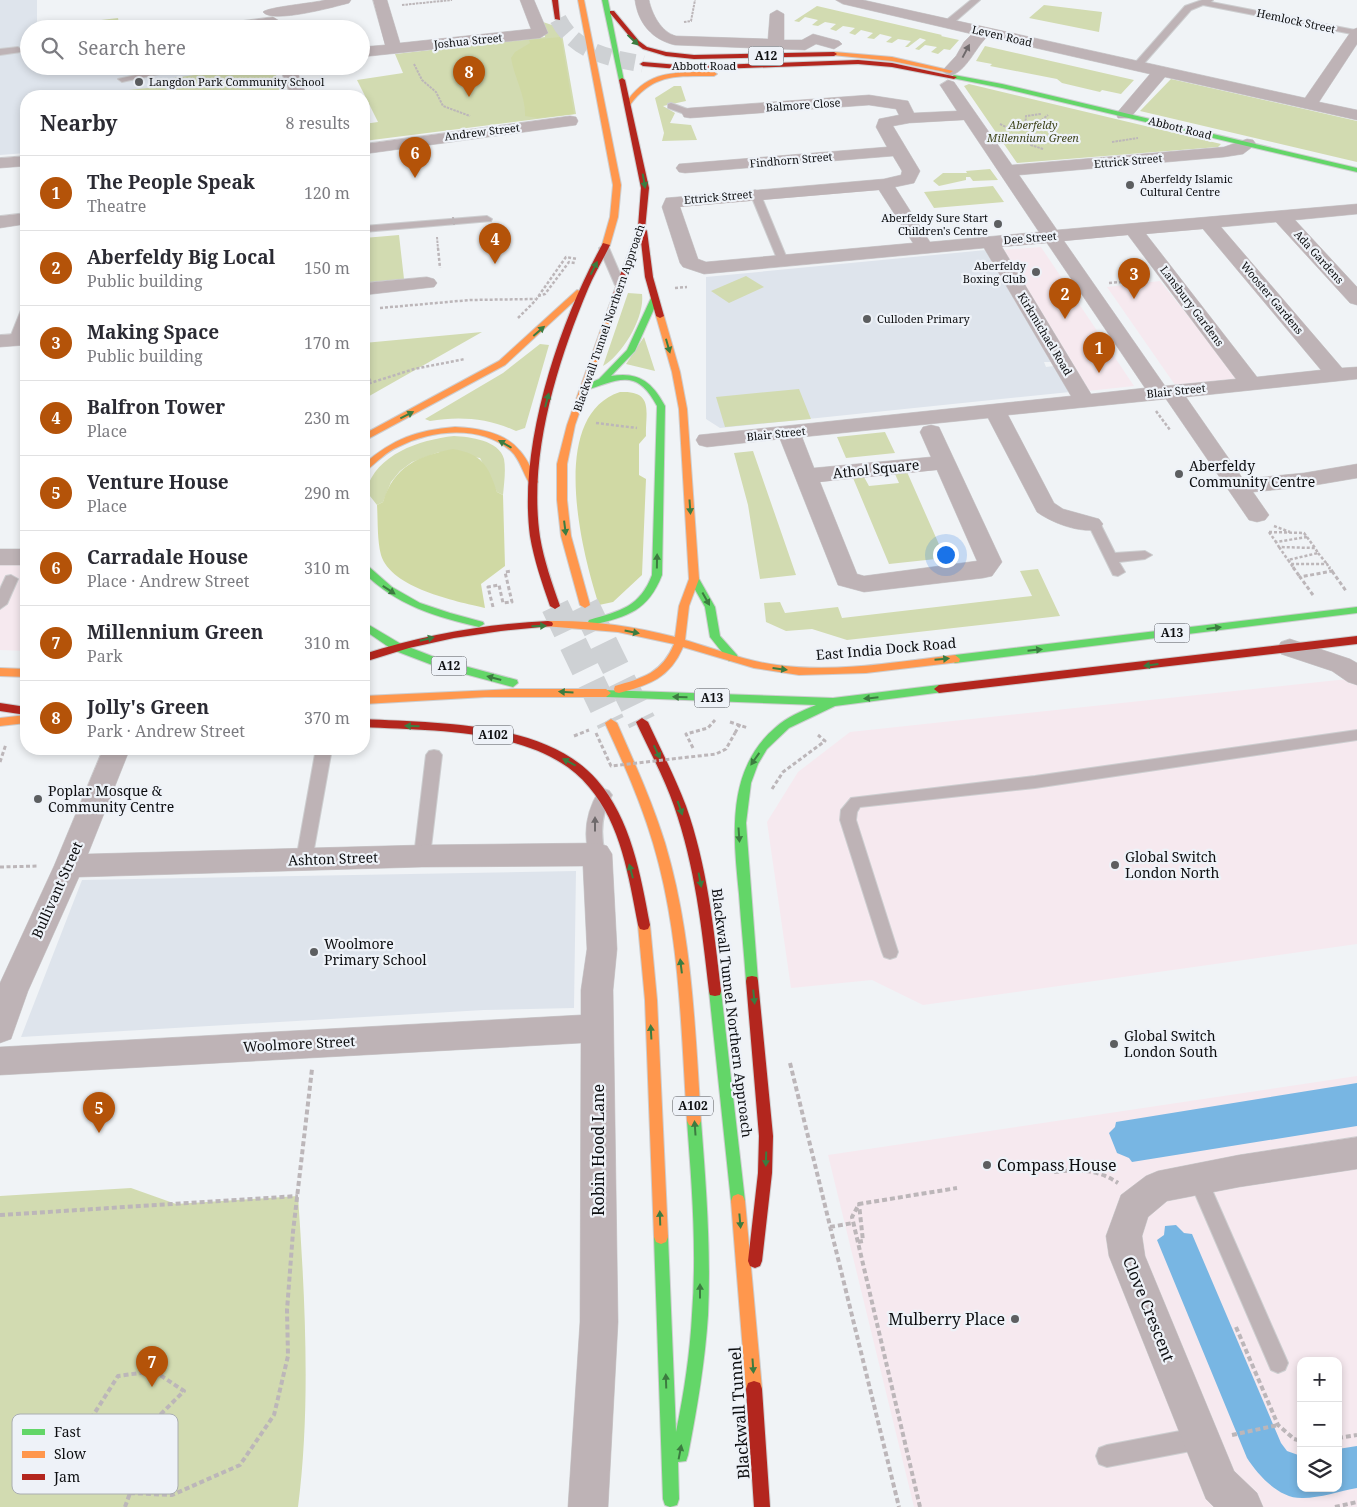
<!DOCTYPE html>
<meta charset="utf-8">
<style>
body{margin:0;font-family:"Noto Serif",serif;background:#f2f2f3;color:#2b2b33}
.controls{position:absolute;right:15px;bottom:15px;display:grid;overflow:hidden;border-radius:10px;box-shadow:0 2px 8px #0003}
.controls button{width:45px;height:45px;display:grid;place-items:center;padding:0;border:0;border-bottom:1px solid #e1e1e2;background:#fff;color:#2b2b33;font:25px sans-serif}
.you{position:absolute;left:945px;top:554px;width:18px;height:18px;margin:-12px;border:4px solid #fff;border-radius:50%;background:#1a73e8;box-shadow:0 0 0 8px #1a73e833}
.badge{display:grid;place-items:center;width:32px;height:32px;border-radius:50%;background:#b45309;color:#fff;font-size:16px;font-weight:700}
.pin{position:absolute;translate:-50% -41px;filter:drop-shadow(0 1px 2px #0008)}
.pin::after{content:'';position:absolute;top:26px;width:18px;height:15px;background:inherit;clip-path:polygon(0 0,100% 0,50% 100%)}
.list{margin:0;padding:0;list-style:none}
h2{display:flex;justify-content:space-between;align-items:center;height:65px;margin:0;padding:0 20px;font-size:21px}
h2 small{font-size:16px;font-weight:400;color:#7c7c81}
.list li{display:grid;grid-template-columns:32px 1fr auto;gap:15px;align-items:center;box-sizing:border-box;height:75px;padding:0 20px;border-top:1px solid #e1e1e2}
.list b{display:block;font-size:19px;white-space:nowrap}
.list p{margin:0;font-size:16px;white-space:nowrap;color:#7c7c81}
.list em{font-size:16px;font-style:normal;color:#7c7c81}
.icon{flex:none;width:28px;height:28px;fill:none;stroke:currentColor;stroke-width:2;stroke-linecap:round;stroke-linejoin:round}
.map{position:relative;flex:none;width:1357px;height:1507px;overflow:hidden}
.search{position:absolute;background:#fff;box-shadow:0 2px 8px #0003;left:20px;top:20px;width:350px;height:55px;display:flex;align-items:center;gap:12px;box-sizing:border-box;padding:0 18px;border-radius:28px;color:#7c7c81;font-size:19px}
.panel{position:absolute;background:#fff;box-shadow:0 2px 8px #0003;left:20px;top:90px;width:350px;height:665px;border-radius:20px}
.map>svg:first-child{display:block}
.commercial{fill:#f6e9ef;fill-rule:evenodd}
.built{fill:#dee4ec}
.green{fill:#d2dbb1}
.forest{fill:#d0d9a4}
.water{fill:#78b6e3}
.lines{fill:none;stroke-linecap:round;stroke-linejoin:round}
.secondary-tunnel{stroke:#ced1d4;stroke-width:17;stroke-dasharray:17 8;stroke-linecap:butt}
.highway-tunnel{stroke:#ced1d4;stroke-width:28;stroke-dasharray:28 14;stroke-linecap:butt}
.lane-casing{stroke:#cdced0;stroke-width:2}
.street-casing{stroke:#cdced0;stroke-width:1}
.fast-casing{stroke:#cdced0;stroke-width:2}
.slow-casing{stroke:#cdced0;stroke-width:2}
.jam-casing{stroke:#cdced0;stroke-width:2}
.path-far3{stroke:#bcb6b9;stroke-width:2;stroke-dasharray:2.5 1;stroke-linecap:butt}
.path-far2{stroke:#bcb6b9;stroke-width:2.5;stroke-dasharray:3 2;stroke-linecap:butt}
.path-far1{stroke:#bcb6b9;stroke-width:3;stroke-dasharray:4 2.5;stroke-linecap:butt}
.path{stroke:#bcb6b9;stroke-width:4;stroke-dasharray:5 3;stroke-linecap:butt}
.lane{fill:#beb3b6;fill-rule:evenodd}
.street{fill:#beb3b6;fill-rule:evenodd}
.fast{fill:#63d668;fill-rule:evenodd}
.slow{fill:#ff974d;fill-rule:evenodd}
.jam{fill:#b3261e;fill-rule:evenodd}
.path-bridge-far1{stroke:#bcb6b9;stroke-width:2;stroke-dasharray:2.5 1;stroke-linecap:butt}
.path-bridge{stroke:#bcb6b9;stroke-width:3;stroke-dasharray:4 2.5;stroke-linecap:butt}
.oneway{fill:#3c7c40}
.oneway2{fill:#6e696b}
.poi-dot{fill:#5c5e60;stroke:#eef2f8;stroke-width:2}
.labels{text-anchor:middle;stroke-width:4.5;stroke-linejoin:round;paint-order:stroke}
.far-street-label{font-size:11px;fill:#0d0e10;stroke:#eef2f8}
.far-poi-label{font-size:11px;fill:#0d0e10;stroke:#eef2f8;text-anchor:start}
.far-park-label{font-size:11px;font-style:italic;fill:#41471e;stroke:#eef2f8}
.shield{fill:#eef2f8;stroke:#505256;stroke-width:1}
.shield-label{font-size:12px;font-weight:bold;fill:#0d0e10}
.poi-label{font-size:14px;fill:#0d0e10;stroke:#eef2f8;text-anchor:start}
.street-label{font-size:14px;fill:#0d0e10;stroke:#eef2f8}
.near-street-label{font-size:16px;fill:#0d0e10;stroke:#eef2f8}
.near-poi-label{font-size:16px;fill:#0d0e10;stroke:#eef2f8;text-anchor:start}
.key{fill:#eef2f8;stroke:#aaaeb2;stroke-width:1}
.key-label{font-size:14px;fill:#0d0e10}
</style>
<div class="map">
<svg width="1357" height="1507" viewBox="0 0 1357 1507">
<rect width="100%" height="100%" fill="#f0f3f6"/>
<path class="commercial" d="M 1041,247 L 1134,386 L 1088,391 L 1001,250 Z
M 1160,281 L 1239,379 L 1175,385 L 1107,287 Z
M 0,561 L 26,561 L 26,651 L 0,650 Z
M 1357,678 L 1357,944 L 923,1005 L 872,980 L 791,988 L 767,822 L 798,772 L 850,732 Z
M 1357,1076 L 1357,1507 L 914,1507 L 828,1155 ZM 1301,1361 L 1338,1361 L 1338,1488 L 1301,1488 Z"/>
<path class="built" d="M 0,0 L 37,0 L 37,29 L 29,29 L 29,66 L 272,66 L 285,96 L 26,96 L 26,153 L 0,155 Z
M 986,250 L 1052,362 L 1044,362 L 1046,367 L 1054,366 L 1070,392 L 720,428 L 706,419 L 706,277 Z
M 576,871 L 574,1008 L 484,1010 L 21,1037 L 82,880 Z"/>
<path class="green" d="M 1044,5 L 1102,12 L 1099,32 L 1029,18 Z
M 817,6 L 942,35 L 941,36 L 959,40 L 950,50 L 944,49 L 938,54 L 931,52 L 937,47 L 925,45 L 919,50 L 915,49 L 926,40 L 920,38 L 908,47 L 905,47 L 911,41 L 898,39 L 892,43 L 886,42 L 892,37 L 880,34 L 874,39 L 867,38 L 873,33 L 861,30 L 855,35 L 849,33 L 855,28 L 843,26 L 836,31 L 830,29 L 836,24 L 825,22 L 818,26 L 812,25 L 818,20 L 805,17 L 799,22 L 794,21 Z
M 118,18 L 120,29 L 60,29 L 59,25 Z
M 543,22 L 561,28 L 576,114 L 364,141 L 364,124 L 378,122 L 357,80 L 403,73 L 395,54 L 545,37 Z
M 985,46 L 1134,80 L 1121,94 L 1102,90 L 1100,92 L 1062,83 L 1057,79 L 990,66 L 992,64 L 976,61 Z
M 260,66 L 272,66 L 285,96 L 176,96 L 173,78 Z
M 1171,79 L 1357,121 L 1357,162 L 1140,111 Z
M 969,84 L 1221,144 L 1218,147 L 1017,163 L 964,86 Z
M 166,86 L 167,95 L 171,96 L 74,96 Z
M 674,86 L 681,86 L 686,101 L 663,106 L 675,113 L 670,123 L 691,125 L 697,140 L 662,141 L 664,133 L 655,98 Z
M 990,169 L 998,180 L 973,181 L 970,177 L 966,177 L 966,180 L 939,186 L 933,181 L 943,173 L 967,173 L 966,171 Z
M 993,186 L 1004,202 L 934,208 L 924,192 Z
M 399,235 L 404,279 L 364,283 L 364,238 Z
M 746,276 L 764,287 L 729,303 L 711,291 Z
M 628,293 L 642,294 C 645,317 623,354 603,366 Z
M 482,332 L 364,399 L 364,343 Z
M 644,337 L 655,371 L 626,364 Z
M 540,344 L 549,345 L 525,428 L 516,431 C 488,418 459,416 430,421 L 425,419 L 503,373 Z
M 799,389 L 811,419 L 725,427 L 716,397 Z
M 885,432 L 895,453 L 846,458 L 837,437 Z
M 454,436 C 470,437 499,440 504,459 C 506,470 504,484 503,495 L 497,492 L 480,458 L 439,452 L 412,462 L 400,471 L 391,482 L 383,502 L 377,505 L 366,491 C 376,454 419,440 454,436 Z
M 753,451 L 796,575 L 760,579 L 748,505 L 734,453 Z
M 907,472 L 945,558 L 889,564 L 853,478 L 864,477 L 869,486 L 899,483 L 895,474 Z
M 1038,569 L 1060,616 L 847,640 L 812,629 L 786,631 L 766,622 L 764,603 L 780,602 L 785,613 L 838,607 L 842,618 L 1032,596 L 1020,571 Z
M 131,1188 L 176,1204 L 298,1196 C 305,1298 311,1406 298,1507 L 0,1507 L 0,1196 Z"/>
<path class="forest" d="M 561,37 L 574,114 L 538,118 L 525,116 C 526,96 514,77 511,58 L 515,52 L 530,43 L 529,40 Z
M 620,392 C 655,390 645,413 646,436 L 639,444 L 639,475 L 646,479 L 642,575 L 613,602 L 599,605 C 582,553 547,416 620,392 Z
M 453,449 C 482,454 488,465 497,492 L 503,495 L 505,566 L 481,584 L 485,608 C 455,601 391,588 381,555 C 377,540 378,520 377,505 L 383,502 C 394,466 418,456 453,449 Z"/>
<path class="water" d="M 1357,1083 L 1357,1126 L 1132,1162 L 1129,1158 L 1117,1153 L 1109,1133 L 1115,1127 L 1116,1122 Z
M 1176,1225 L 1184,1233 L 1192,1234 L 1281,1443 L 1287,1451 L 1301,1456 L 1301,1488 L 1338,1488 L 1338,1449 L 1357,1446 L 1357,1488 C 1340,1491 1320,1498 1303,1498 C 1279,1499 1258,1475 1247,1458 L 1157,1240 L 1164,1235 L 1165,1226 Z"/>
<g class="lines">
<path class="secondary-tunnel" d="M 558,19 C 575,52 609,58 643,64"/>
<path class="highway-tunnel" d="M 585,605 L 642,722
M 555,606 L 611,723"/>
<g class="lane-casing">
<path id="lane" d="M 971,0 L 980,0 L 950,26 L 944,26 L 944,22 Z
M 1202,0 L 1213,0 L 1211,2 L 1355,30 L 1357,35 L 1203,5 L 1191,10 L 1140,68 L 1134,68 L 1134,64 L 1185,6 Z
M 18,47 L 22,50 L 21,52 L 0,55 L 0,49 Z
M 176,66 L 198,66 L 131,80 L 122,82 L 118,79 Z
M 671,103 L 693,111 L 695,113 L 690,116 L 668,108 L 668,104 Z
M 755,190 L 760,193 L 788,261 L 787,263 L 779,263 L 778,261 L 750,193 Z
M 487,216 L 492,219 L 491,221 L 364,232 L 364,226 Z
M 604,245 L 609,248 L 625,285 L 624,287 L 620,288 L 615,285 L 599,248 Z
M 26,307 C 27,317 27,340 15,343 L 11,342 L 9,340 L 21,310 Z
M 1091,520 L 1101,525 L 1115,553 L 1145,551 L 1152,555 L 1145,559 L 1119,562 L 1125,572 L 1118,576 L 1113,575 L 1091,530 L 1085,524 Z
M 11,575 L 18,579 L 7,604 L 0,609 L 0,589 L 6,576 Z
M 1357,730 L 1357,740 L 1035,788 L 860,807 L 857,812 L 856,820 L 898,952 L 896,957 L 890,959 L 884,957 L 882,952 L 840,820 L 841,810 L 851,798 L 1035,776 Z
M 324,749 L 331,754 L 312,860 L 310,864 L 304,866 L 298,864 L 296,860 L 315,754 L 318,750 Z
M 434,750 L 439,751 L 442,755 L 430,856 L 428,860 L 422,862 L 416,860 L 414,856 L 426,755 L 429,751 Z
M 604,789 L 609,791 L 612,795 C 601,814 600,833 605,854 L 603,858 L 597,860 L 591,858 L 589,854 C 583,831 587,811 599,791 Z
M 1198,1171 L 1205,1174 L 1285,1356 L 1288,1363 L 1285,1370 L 1278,1373 L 1271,1370 L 1189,1180 L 1191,1174 Z
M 1201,1427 L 1209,1430 L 1212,1438 L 1209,1446 L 1201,1449 L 1107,1467 L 1099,1464 L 1096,1456 L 1099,1448 L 1107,1445 Z"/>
</g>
<g class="street-casing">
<path id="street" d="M 325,0 L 351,0 L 349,3 C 334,7 272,24 263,12 C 267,7 314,3 325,0 Z
M 373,0 L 387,0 L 400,43 L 531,29 L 520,0 L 534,0 L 548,33 L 540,38 L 361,57 L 361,47 L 385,45 Z
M 635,0 L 649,0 C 652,14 661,32 676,36 L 768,39 L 770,14 L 777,10 L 784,14 L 784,40 L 802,40 L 813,34 L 839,41 L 842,44 L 834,49 L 816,44 L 805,50 L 675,45 C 653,40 638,24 635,0 Z
M 836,0 L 863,0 L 1305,98 L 1352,30 L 1357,28 L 1357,44 L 1319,102 L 1357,110 L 1357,120 L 1165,77 L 1130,118 L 1118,118 L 1116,114 L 1150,74 L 987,37 C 975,48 967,71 950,76 L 942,71 L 956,56 L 964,42 L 972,34 L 843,4 Z
M 273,17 L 281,22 L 278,25 L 255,29 L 210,29 L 217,24 Z
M 279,66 L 295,66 L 307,96 L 291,96 Z
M 948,80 L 954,82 L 1012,165 L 1224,147 L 1247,139 L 1253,140 L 1256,144 L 1243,154 L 1224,157 L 1019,175 L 1057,230 L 1357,204 L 1357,214 L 1295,220 L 1357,287 L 1357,305 L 1350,303 L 1276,222 L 1221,227 L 1342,368 L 1357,367 L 1357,379 L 1186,397 L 1243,479 L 1304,473 L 1357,464 L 1357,478 L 1304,487 L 1253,492 L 1269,515 L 1265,520 L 1257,522 L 1249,520 L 1166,399 L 1008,415 L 1054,503 L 1063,509 L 1099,519 L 1103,524 L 1099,529 C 1081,534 1052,523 1037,512 L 988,418 L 802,437 L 814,468 L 931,457 L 920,432 L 923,427 L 931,425 L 939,427 L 1002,562 L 992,576 L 983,578 L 864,592 L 838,585 L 780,439 L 707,447 L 699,445 L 696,440 L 699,435 L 1071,396 L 984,248 L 704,274 L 683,267 L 680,263 L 662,207 L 666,198 L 884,179 L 901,175 L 902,171 L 893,156 L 685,173 L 679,172 L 676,168 L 679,164 L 887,147 L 876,127 L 879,119 L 899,115 L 896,109 L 869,105 L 690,118 L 684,117 L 682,113 L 684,109 L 690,108 L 869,95 L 908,101 L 914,113 L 957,111 L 940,85 ZM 964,120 L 1039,232 L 930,242 L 895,187 L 914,183 L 920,171 L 893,126 L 909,123 ZM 879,190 L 913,243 L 706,262 L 698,259 L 680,207 ZM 1203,229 L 1321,370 L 1257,377 L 1146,234 ZM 1128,235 L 1236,379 L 1165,386 L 1064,241 ZM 1047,243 L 1145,388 L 1091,394 L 1002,247 ZM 937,470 L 977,561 L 864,576 L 857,574 L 820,482 Z
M 570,116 L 576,117 L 578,121 L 576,125 L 364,154 L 364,144 Z
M 26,156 L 26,166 L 0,168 L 0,158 Z
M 26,213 L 26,224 L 0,228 L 0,216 Z
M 427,277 L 434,279 L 437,283 L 434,287 L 364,295 L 364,283 Z
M 26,333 L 26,345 L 0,347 L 0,335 Z
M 0,549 L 26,549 L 26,565 L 0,565 Z
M 1290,639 L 1350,659 L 1357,663 L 1357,685 L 1348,682 L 1332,671 L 1281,654 L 1277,648 L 1281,642 Z
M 103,749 L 127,749 L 129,751 L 88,854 L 422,845 L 597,843 L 607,846 L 612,854 L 617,949 L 613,990 L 618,1322 L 608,1507 L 568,1507 L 580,1322 L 581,1043 L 0,1075 L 0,1047 L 581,1015 L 581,990 L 587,949 L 583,866 L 422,867 L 79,877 L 28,991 L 11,1039 L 0,1043 L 0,983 L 54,866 Z
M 1357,1137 L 1357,1169 L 1239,1187 L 1167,1201 L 1148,1217 L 1142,1236 L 1145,1256 L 1234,1471 L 1257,1493 L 1263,1507 L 1214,1507 L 1206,1499 L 1109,1256 L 1106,1236 L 1121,1195 L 1146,1176 L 1158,1171 L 1239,1155 Z"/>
</g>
<g class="fast-casing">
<path id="fast" d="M 602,0 L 608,0 L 624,81 L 619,80 Z
M 954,75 L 1002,84 L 1357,168 L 1357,172 L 1002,88 L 952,78 L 951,77 Z
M 651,298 L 658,300 L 635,351 L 611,376 C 639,371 653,383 665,406 L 662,575 C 648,611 628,616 593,625 L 588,622 L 589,620 C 620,611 640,607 652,575 L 657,406 C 636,366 617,381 583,391 L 579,388 L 599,379 L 627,350 Z
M 364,565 L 368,566 L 392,587 L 420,603 L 450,613 L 483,622 L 484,624 L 479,627 C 436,617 396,605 364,573 Z
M 694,576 L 698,577 L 715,607 L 720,636 L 737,655 L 738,658 L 737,661 L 729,661 L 710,637 L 705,607 L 689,579 Z
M 1357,607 L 1357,613 L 955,663 L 950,659 L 955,655 Z
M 364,622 L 401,644 L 442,660 L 517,680 L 518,683 L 513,687 L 435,666 L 393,650 L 364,630 Z
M 939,685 L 943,686 L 944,689 L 943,692 L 835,706 L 789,728 L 767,749 L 758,764 L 751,783 L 746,823 L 758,981 L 757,985 L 752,986 L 747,985 L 746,981 C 744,952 741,923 739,894 C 733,835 726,769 776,727 C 787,717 802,711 816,705 L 606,697 L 602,696 L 601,693 L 602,690 L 833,698 Z
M 715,986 L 720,987 L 721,991 L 745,1201 L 743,1206 L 738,1208 L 733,1206 L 731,1201 L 709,991 L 710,987 Z
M 694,1115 L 699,1117 L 701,1121 C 706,1186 711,1250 708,1315 C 705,1362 697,1409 688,1455 L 686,1461 L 678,1462 L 679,1499 L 677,1505 L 670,1507 L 665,1505 L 663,1499 L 654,1237 L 656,1232 L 661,1230 L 666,1232 L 668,1237 L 676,1432 C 684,1393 690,1354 692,1315 C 697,1250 692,1186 687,1121 L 689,1117 Z"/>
</g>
<g class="slow-casing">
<path id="slow" d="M 578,0 L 584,0 L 621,185 L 618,217 L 610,245 L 606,247 L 602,245 L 610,217 L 613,185 Z
M 834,52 L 892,57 L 953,71 L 950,73 L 892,61 L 832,55 L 831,54 Z
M 701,72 L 714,72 L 717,74 L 714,76 C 678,76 653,73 630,105 L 625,104 C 645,74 667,72 701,72 Z
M 577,290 L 584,292 L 505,365 L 364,441 L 364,434 L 499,361 Z
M 613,295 L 620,297 L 575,425 L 567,464 L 567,500 L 571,536 L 590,605 L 585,608 L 580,605 L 561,536 L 557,500 L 557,464 L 567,425 Z
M 657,314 L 664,316 L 680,372 L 687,409 L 699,579 L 689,606 L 685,640 C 716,649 745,661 777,665 C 836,673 896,662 955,655 L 960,659 L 959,662 L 866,673 L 799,675 L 754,668 L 683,647 C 670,678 649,685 619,693 L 615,692 L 614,689 L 615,686 C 643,678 662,673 674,644 L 618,632 L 544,626 L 543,624 L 544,622 L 548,621 C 591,620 633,626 675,637 L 679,606 L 689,579 L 679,409 L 672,372 L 656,316 Z
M 455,427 C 477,428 505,432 520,451 C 528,460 532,471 538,482 L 536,484 L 530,484 C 523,474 520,459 511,451 C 480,424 431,430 398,447 C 386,452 377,462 367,470 L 364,471 L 364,464 C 393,439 417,430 455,427 Z
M 0,668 L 26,669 L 26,677 L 0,676 Z
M 515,689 L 606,689 L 611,693 L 606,697 L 485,697 L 364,704 L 364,696 Z
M 26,715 L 26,723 L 0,726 L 0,718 Z
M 611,719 L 617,723 C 634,762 652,801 665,843 C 692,933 695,1028 701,1121 L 699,1125 L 694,1127 L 689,1125 L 687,1121 C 681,1028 680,933 653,843 C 641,802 623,762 605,723 Z
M 644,920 L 648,921 L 650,925 L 657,1000 L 668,1237 L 666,1242 L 661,1244 L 656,1242 L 654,1237 L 645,1000 L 638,925 L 640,921 Z
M 738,1194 L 743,1196 L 745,1201 L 762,1389 L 760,1395 L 754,1397 L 748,1395 L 746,1389 L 731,1201 L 733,1196 Z"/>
</g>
<g class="jam-casing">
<path id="jam" d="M 552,0 L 558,0 L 560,20 L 555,19 Z
M 610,11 L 614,11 L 639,41 L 647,47 L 666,52 L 694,55 L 834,52 L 837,54 L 834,56 L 694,59 L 666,56 L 643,49 L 635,43 L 610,13 Z
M 858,60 L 892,63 L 957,77 L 954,79 L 892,67 L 858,64 L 690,70 L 643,66 L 640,64 L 643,62 L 690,66 Z
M 622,78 L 625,80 L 649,188 L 645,229 L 647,231 L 653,277 L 664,316 L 660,318 L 656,316 L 645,277 L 641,241 L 620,297 L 616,299 L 612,297 L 638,227 L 641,188 L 619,80 Z
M 603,243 L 610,245 C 603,260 594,274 588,289 C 557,363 528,456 540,537 C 544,561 552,583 560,606 L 555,609 L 550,606 C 542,583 534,560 530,536 C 518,445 559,322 603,243 Z
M 548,621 L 552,622 L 553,624 L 552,626 L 501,631 L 454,638 L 409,648 L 364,662 L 364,654 C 424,635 485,624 548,621 Z
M 1357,636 L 1357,644 L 939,693 L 934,689 L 939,685 Z
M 0,703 L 26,707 L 26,715 L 0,711 Z
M 642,718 L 648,722 C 661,750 675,777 686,806 C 707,865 714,929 721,991 L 720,995 L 715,996 L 710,995 L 709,991 C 702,929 695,866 674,806 C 664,777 649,750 636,722 Z
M 364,719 C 436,723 546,721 597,780 C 631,819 641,876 650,925 L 648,929 L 644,930 L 640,929 L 638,925 C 629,878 621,824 589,787 C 541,728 433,731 364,727 Z
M 752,976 L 757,977 L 758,981 L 773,1136 L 772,1173 L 762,1261 L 760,1266 L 755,1268 L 750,1266 L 748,1261 L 758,1173 L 759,1136 L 746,981 L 747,977 Z
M 754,1381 L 760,1383 L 762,1389 L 770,1507 L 754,1507 L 746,1389 L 748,1383 Z"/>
</g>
<path class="path-far3" d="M 402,5 L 452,0
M 684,22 L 691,21 L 695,0
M 414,64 L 422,80 L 436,92 L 443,106 L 470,116
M 1000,124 L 1010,129
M 1025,128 L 1026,116 L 1041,114
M 1010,129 L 1031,128
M 1112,142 L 1138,138
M 1043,149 L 1031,145 C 1027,129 1037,124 1048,115
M 437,237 L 438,249"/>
<path class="path-far2" d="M 438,248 L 440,268
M 1109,283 L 1147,280
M 675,288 L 687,287
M 538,296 L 545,294 L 569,262 L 575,263
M 380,308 L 470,300 L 535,299
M 518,318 L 535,301 L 566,257 L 577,259
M 364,370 L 371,382
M 364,385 L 414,369 L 465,359
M 1156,411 L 1170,430
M 596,423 L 637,428
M 1274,526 L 1290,532
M 1269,532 L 1304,533 L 1307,537 L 1276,542 L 1279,547 L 1315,548 L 1318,553 L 1288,560 L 1291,564 L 1327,564 L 1330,569
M 1269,532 L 1276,542
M 1307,537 L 1315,548
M 1279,547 L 1288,560
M 1318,553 L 1327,564
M 1291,564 L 1294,569"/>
<path class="path-far1" d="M 1293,567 L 1300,577
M 1332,571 L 1346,591
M 1313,595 L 1300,577 L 1332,571 L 1329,567
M 493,607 L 488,587 L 499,585 L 503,603 L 512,602 L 505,572 L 512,571
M 730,722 L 748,728
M 735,733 L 740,724
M 574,736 L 589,730
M 693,748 L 686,734 L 708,728 L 715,720
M 0,762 L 6,744
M 772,789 L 783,772 L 825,741 L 818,735
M 0,867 L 39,866"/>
<path class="path" d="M 790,1063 L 899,1507
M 1054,1172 C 1077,1169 1098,1169 1118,1183
M 0,1215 L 298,1196
M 830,1227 L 853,1223
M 858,1242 L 863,1241 L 859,1204
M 1236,1327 L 1278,1425 L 1294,1439 L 1301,1441
M 154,1371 L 184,1391 L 161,1414 L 130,1493 L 94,1467 L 87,1425 L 118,1376 Z
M 1232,1435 L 1278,1425
M 1338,1438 L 1357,1435
M 130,1493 L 172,1495 L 240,1465 L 274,1415 L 288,1356 L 287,1310 L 293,1232 L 312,1069
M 125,1507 L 130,1493
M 920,1507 L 852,1217 L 859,1204 L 957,1188
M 1335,1507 L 1357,1502"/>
<use href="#lane" class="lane"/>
<use href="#street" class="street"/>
<use href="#fast" class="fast"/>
<use href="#slow" class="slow"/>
<use href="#jam" class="jam"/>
<path class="path-bridge-far1" d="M 453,217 L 454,225"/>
<path class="path-bridge" d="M 596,733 L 611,766 L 716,754 L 726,749 L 735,733"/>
</g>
<defs><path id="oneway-solid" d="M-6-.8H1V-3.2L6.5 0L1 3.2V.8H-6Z" transform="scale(1.25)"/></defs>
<g class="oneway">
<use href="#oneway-solid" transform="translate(633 40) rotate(43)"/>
<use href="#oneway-solid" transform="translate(644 181) rotate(80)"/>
<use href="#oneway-solid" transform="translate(594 268) rotate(-63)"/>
<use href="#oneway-solid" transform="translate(539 331) rotate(-41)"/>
<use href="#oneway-solid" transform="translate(668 346) rotate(74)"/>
<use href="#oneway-solid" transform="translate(547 400) rotate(-75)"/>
<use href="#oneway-solid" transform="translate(407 415) rotate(-27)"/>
<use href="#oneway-solid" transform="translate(505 444) rotate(-150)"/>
<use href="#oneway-solid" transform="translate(690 507) rotate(86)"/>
<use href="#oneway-solid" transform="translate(565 528) rotate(83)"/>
<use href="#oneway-solid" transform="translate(657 561) rotate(-89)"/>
<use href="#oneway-solid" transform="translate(389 590) rotate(33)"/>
<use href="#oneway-solid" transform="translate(706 599) rotate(61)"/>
<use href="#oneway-solid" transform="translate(539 626) rotate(-2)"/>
<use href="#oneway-solid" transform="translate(1214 628) rotate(-7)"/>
<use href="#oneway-solid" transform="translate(632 632) rotate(11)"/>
<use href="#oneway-solid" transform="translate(427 639) rotate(-14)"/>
<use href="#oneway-solid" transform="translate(1035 650) rotate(-6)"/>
<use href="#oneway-solid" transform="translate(942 659) rotate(-5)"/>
<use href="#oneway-solid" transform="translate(1151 665) rotate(173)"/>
<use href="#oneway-solid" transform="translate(780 669) rotate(7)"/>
<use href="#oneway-solid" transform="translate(494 678) rotate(-165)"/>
<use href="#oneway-solid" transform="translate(566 692) rotate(-177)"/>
<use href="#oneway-solid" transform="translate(680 697) rotate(-178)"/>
<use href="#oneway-solid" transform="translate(871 698) rotate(174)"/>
<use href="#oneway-solid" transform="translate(412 726) rotate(-178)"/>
<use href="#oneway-solid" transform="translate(657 752) rotate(65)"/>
<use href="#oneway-solid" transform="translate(755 759) rotate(125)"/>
<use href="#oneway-solid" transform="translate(569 762) rotate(-152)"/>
<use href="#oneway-solid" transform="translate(680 808) rotate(71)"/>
<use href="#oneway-solid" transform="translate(739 835) rotate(86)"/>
<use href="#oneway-solid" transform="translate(631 871) rotate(-105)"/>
<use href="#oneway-solid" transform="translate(700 880) rotate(79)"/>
<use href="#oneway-solid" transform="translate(681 966) rotate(-97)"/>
<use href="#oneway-solid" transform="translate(754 997) rotate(84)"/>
<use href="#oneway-solid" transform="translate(651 1032) rotate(-93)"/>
<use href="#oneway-solid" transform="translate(695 1128) rotate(-94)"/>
<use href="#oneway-solid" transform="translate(766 1159) rotate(92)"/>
<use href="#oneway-solid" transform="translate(660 1218) rotate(-92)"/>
<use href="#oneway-solid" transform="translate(740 1221) rotate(85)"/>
<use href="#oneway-solid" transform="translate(700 1291) rotate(-90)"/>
<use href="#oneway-solid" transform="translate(753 1366) rotate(86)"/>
<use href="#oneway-solid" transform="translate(666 1381) rotate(-92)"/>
<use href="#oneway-solid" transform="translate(680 1452) rotate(-79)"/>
</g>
<g class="oneway2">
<use href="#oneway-solid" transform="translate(966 51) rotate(-62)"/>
<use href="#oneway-solid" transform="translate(595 824) rotate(-90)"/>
</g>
<g class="poi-dot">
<circle cx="139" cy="82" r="5"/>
<circle cx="1130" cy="185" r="5"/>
<circle cx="998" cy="224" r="5"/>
<circle cx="1036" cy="272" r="5"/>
<circle cx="867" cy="319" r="5"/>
<circle cx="1179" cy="474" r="5"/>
<circle cx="38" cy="799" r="5"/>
<circle cx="1115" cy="865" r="5"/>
<circle cx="314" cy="952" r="5"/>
<circle cx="1114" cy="1044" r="5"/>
<circle cx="987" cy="1165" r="5"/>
<circle cx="1015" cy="1319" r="5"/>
</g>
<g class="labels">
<g class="far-street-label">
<text transform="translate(1296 21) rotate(12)" y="4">Hemlock Street</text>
<text transform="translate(1002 36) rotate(13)" y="4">Leven Road</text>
<text transform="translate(468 41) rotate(-6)" y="4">Joshua Street</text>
<text x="704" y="70">Abbott Road</text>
<text transform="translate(803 105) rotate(-4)" y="4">Balmore Close</text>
<text transform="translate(1180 128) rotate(14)" y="4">Abbott Road</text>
<text transform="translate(482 132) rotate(-7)" y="4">Andrew Street</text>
<text transform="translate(791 160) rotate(-5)" y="4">Findhorn Street</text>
<text transform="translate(1128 161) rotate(-5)" y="4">Ettrick Street</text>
<text transform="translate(718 197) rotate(-5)" y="4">Ettrick Street</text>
<text transform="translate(1030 238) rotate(-5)" y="4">Dee Street</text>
<text transform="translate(1319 257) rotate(48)" y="4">Ada Gardens</text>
<text transform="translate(1272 298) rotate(50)" y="4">Wooster Gardens</text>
<text transform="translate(1192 306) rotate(53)" y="4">Lansbury Gardens</text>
<text transform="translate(609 318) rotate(-71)" y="4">Blackwall Tunnel Northern Approach</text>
<text transform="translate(1045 334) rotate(59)" y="4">Kirkmichael Road</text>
<text transform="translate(1176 391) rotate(-6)" y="4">Blair Street</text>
<text transform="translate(776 434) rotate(-6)" y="4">Blair Street</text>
</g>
<g class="far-poi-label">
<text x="149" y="86">Langdon Park Community School</text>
<text x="1140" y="183">Aberfeldy Islamic<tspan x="1140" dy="13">Cultural Centre</tspan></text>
<text x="988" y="222" text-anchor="end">Aberfeldy Sure Start<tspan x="988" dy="13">Children's Centre</tspan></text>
<text x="1026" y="270" text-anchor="end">Aberfeldy<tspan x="1026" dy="13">Boxing Club</tspan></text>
<text x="877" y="323">Culloden Primary</text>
</g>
<g class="far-park-label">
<text x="1033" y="129">Aberfeldy<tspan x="1033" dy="13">Millennium Green</tspan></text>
</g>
<g class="shield">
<rect x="748.5" y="46.5" width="35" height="19" rx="4"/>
<rect x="1154.5" y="623.5" width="35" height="19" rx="4"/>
<rect x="431.5" y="656.5" width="35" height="19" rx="4"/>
<rect x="694.5" y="688.5" width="35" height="19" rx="4"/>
<rect x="473" y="725.5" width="40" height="19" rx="4"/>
<rect x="673" y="1096.5" width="40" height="19" rx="4"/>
</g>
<g class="shield-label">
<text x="766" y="60">A12</text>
<text x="1172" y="637">A13</text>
<text x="449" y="670">A12</text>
<text x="712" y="702">A13</text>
<text x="493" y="739">A102</text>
<text x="693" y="1110">A102</text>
</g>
<g class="poi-label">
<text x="1189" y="471">Aberfeldy<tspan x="1189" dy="16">Community Centre</tspan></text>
<text x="48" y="796">Poplar Mosque &amp;<tspan x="48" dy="16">Community Centre</tspan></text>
<text x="1125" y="862">Global Switch<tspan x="1125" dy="16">London North</tspan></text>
<text x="324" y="949">Woolmore<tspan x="324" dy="16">Primary School</tspan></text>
<text x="1124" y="1041">Global Switch<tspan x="1124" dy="16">London South</tspan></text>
</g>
<g class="street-label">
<text transform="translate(876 469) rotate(-6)" y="5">Athol Square</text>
<text transform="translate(886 649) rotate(-5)" y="5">East India Dock Road</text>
<text transform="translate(333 859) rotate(-2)" y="5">Ashton Street</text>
<text transform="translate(57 890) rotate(-66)" y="5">Bullivant Street</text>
<text transform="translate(732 1013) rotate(83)" y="5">Blackwall Tunnel Northern Approach</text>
<text transform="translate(299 1044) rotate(-3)" y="5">Woolmore Street</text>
</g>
<g class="near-street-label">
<text transform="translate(598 1150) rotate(-90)" y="6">Robin Hood Lane</text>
<text transform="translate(1149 1309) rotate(68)" y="6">Clove Crescent</text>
<text transform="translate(739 1413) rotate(-94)" y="6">Blackwall Tunnel</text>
</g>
<g class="near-poi-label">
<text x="997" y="1171">Compass House</text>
<text x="1005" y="1325" text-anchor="end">Mulberry Place</text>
</g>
</g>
<rect x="12" y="1414" width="166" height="80" rx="8" class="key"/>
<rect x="22" y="1429" width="23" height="6" fill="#63d668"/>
<rect x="22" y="1451" width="23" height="7" fill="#ff974d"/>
<rect x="22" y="1474" width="23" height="6" fill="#b3261e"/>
<g class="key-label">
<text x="54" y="1437">Fast</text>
<text x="54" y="1459">Slow</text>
<text x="54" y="1482">Jam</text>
</g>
</svg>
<div class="controls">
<button>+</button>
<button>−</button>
<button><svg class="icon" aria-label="layers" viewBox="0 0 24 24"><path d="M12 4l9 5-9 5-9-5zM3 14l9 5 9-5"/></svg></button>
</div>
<div class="you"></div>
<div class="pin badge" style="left:1099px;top:373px">1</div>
<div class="pin badge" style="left:1065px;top:319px">2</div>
<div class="pin badge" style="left:1134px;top:299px">3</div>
<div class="pin badge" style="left:495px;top:264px">4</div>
<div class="pin badge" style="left:99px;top:1133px">5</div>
<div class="pin badge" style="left:415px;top:178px">6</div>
<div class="pin badge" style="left:152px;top:1387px">7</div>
<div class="pin badge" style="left:469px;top:97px">8</div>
<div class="search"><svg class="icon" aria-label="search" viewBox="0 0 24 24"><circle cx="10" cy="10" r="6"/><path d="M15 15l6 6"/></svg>Search here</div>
<section class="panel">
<h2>Nearby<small>8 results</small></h2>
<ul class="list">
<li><span class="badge">1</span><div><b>The People Speak</b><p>Theatre</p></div><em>120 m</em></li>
<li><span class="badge">2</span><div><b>Aberfeldy Big Local</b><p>Public building</p></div><em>150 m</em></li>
<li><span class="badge">3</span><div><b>Making Space</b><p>Public building</p></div><em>170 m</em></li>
<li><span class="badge">4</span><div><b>Balfron Tower</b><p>Place</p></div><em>230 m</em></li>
<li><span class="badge">5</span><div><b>Venture House</b><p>Place</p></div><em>290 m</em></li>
<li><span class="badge">6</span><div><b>Carradale House</b><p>Place · Andrew Street</p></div><em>310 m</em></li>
<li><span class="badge">7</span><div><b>Millennium Green</b><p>Park</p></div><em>310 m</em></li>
<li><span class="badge">8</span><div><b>Jolly's Green</b><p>Park · Andrew Street</p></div><em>370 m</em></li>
</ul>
</section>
</div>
